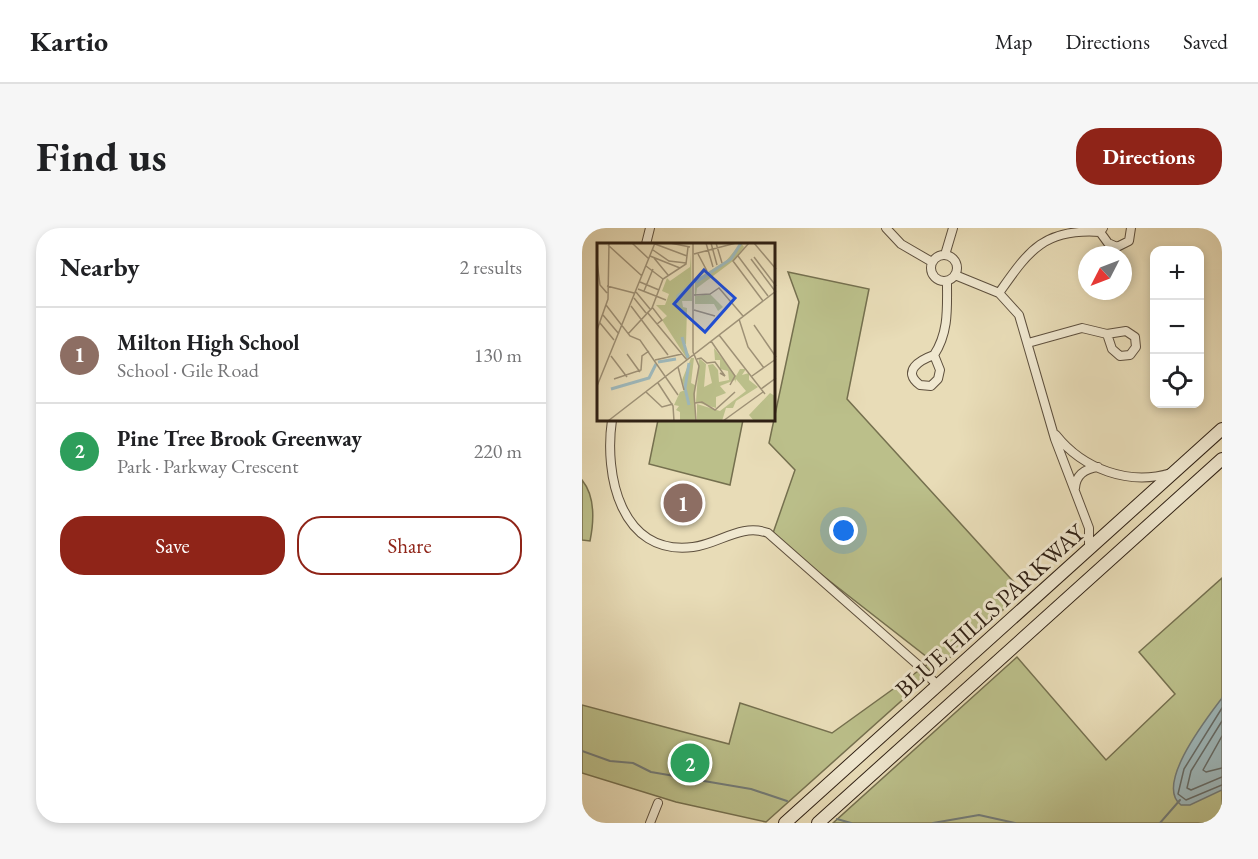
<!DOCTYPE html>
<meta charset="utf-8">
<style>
body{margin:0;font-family:"EB Garamond",serif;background:#f6f6f6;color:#202124}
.controls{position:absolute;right:18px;top:18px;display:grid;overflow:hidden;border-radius:12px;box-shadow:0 3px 9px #0003}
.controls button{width:54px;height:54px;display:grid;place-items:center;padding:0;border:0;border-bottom:2px solid #e0e0e0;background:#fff;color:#202124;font:30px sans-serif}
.compass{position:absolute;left:496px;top:18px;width:54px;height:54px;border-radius:50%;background:#fff;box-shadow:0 3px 9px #0003;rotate:228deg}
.you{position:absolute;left:262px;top:303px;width:21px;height:21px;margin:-15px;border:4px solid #fff;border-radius:50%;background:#1a73e8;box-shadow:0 0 0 9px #1a73e833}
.badge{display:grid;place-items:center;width:39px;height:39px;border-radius:50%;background:#8f2418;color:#fff;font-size:20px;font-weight:700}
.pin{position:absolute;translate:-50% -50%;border:3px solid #fff;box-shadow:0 2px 6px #0006}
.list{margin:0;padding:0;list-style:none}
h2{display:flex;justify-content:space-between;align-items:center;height:78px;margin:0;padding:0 24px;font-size:26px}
h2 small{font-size:20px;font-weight:400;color:#757577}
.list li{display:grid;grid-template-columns:39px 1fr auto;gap:18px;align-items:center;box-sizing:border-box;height:96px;padding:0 24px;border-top:2px solid #e0e0e0}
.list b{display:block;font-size:22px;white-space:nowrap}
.list p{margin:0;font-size:20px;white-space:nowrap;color:#757577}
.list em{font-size:20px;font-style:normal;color:#757577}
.actions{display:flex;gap:12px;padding:18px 24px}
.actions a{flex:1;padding:14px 0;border:2px solid #8f2418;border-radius:24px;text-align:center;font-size:21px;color:#8f2418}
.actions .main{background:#8f2418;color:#fff}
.icon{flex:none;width:33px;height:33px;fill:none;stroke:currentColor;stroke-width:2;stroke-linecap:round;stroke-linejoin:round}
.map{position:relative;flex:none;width:640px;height:595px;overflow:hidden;border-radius:24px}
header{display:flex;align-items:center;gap:36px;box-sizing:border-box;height:84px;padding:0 30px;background:#fff;border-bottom:2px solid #e0e0e0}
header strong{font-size:28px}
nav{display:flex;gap:33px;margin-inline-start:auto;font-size:21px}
.intro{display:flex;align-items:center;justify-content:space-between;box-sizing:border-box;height:144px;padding:0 36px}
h1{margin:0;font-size:42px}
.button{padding:15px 27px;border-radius:24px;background:#8f2418;color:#fff;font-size:21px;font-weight:700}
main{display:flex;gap:36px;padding:0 36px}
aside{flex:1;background:#fff;border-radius:24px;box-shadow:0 3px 9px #0003}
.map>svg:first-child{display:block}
.green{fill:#bbbf8a;stroke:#75704f;stroke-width:1.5}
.water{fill:#9eb8bb;stroke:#727b78;stroke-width:1.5}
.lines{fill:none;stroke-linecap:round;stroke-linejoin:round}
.shore{stroke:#666c68;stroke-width:1.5}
.stream{stroke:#727b78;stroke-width:2}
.street-casing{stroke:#5d4f3d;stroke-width:10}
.secondary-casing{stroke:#2f2014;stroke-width:14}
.street{stroke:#f0e8d0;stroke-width:8}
.secondary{stroke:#f0e8d0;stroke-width:12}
.labels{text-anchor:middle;stroke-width:6;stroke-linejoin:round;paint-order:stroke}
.street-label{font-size:24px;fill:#2f2014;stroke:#f0e8d0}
.inset-river{fill:none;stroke:#9eb8bb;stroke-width:3}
.inset-road{fill:none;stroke:#9e9176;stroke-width:1.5}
.view{fill:#1d4ed8;fill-opacity:0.15;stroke:#1d4ed8;stroke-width:3}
.inset-edge{fill:none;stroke:#2f2014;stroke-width:3}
</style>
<header>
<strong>Kartio</strong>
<nav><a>Map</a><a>Directions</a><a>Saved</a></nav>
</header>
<div class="intro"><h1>Find us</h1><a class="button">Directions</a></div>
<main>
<aside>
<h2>Nearby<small>2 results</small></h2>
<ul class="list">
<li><span class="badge" style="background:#8d6e63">1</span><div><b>Milton High School</b><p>School · Gile Road</p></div><em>130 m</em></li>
<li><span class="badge" style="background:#2e9e5b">2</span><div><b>Pine Tree Brook Greenway</b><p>Park · Parkway Crescent</p></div><em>220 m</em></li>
</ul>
<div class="actions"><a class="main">Save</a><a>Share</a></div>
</aside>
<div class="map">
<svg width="640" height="595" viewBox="0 0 640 595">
<rect width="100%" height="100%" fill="#e8dcb7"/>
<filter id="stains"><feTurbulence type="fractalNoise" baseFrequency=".00333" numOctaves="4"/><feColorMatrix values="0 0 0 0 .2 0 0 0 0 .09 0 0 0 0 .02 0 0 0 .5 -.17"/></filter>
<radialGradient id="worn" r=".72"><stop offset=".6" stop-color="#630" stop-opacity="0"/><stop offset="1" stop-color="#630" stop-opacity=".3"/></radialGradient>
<path class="green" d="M 206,44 L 287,61 L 265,171 L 441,364 L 184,594 L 94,574 L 0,545 L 0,477 L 147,516 L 158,475 L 250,505 L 350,433 L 190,308 L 213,242 L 187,215 L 217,74 Z
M 76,192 L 161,192 L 148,257 L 67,236 Z
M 0,252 C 14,269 12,293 8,313 L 0,312 Z
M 640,350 L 640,595 L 251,595 L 435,429 L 524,532 L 593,466 L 557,424 Z"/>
<path class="water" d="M 640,470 L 640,562 L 608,577 L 599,577 C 572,557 625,490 640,470 Z"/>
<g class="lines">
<path class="shore" d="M 640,480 L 602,541 L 596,566 L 604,572 L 640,557
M 640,493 L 609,543 L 605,560 L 609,562 L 640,549
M 640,508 L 621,542 L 624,544 L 640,540"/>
<path class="stream" d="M 0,523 L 28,533 L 51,535 L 69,544 L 169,561 L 205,573
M 255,591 L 269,595
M 351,595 L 397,587 L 433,595
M 578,595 L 598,572"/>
<g class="street-casing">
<path id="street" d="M 304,0 L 319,16 L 350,34
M 521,0 L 518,4 L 526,15 L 535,19 L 547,13 L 549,0
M 64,16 L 68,0
M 363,27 L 371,0
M349 40a13 13 0 1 1 26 0a13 13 0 1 1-26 0Z
M 373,47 L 417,65 L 437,87 L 473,211 L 507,300 L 507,321
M 417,65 C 446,24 461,0 518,4
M 544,103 L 553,109 L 554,119 L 548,127 L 538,128 L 530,121 L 525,106 Z
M 446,115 L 500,100 L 525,106
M 352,127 L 358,142 L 356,151 L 349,158 L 338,157 C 319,143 338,132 352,127 C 367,104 365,80 365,54
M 30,192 C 22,246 38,328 111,319 C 137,316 159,295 186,305 L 336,437 L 356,458
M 474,207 C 501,241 547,258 589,245
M 493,260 C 494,247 502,241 516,239
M 68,595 L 76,575"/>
</g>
<g class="secondary-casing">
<path id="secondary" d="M 203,595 L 640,201
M 236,595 L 640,231"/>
</g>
<use href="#street" class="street"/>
<use href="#secondary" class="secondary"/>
</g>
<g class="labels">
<g class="street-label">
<text transform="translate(408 383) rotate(-42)" y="8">BLUE HILLS PARKWAY</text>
</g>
</g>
<g transform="translate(15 15)">
<rect width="178" height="178" fill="#e8dcb7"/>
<path d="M 144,0 L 147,4 L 136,18 L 100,45 L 99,53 L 113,51 L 126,64 L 121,68 L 117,61 L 98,61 L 98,37 L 129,18 ZM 94,11 L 95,58 L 85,58 L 86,64 L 90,65 L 89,101 L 86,102 L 93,113 L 90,116 L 65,77 L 70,73 L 59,62 L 68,62 L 72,51 L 65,48 L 70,35 L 73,38 L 93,24 ZM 117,105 L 139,133 L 143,126 L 149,126 L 145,132 L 152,130 L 152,137 L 161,144 L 139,158 L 136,165 L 129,165 L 125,178 L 100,178 L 100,161 L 123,168 L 149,148 L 139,136 L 138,140 L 138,137 L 123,143 L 129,150 L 119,154 L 119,165 L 99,159 L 102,115 L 109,121 L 107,144 L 115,140 L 111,122 L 116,121 L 121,127 L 122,139 L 132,137 L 131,128 L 123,126 L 123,117 L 118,117 ZM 94,115 L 97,115 L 94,140 L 98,142 L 98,178 L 83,178 L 83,169 L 79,167 L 82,163 L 77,162 L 83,149 L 88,147 L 85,137 ZM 173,150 L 178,153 L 178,178 L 157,178 L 152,172 Z" fill="#bbbf8a"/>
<path class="inset-river" d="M 99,39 L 134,16 L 144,0M 80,60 L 81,53 L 94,41M 85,94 L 91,115M 61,119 L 79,116M 92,120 L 88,145 L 92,162M 14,146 L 52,135 L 59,121"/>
<path class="inset-road" d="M 35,0 L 52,16M 73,0 L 93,4M 96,0 L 96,109 L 102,123 L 97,151 L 99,178M 109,0 L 116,24M 114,0 L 120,22M 119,0 L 125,20M 152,0 L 136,18 L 166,58M 157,0 L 179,26M 58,1 L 90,13M 11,2 L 45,33M 56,7 L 72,18 L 89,20M 97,11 L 139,0M 101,11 L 110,28M 53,13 L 83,25M 141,13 L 171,53M 157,14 L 179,43M 57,15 L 71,32M 154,16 L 178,48M 0,19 L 3,42 L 10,50M 49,23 L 66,36M 43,39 L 62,47M 10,43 L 37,50M 41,46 L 69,57M 47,48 L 56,26M 39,49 L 53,66M 97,52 L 113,51 L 122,45 L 146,73M 37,55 L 49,70M 9,62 L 33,93 L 43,97 L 81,152M 34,63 L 71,112M 55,64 L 65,77 L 60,81M 97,67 L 118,73M 50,69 L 90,117M 6,72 L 22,91M 142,76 L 151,104 L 167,125M 3,80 L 17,97M 157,82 L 179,114M 0,87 L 11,56 L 12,0M 31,91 L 55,65 L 66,36 L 89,21 L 91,4M 122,92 L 168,151M 114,98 L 138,133 L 133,142M 30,111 L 43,129M 14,113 L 30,134M 100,116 L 104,115 L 110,120 L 118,119 L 128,133 L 123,130M 58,117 L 85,111M 81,124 L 87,147M 155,133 L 179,116M 17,136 L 44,127 L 45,113 L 52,108M 61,140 L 76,163 L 77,178M 0,143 L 58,0M 164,146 L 179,135M 49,149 L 65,164 L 76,161M 98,160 L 105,159 L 118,167 L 138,149M 11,178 L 179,48M 126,178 L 166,149"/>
<path class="view" d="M 107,27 L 138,55 L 108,89 L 77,61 Z"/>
<rect width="178" height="178" class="inset-edge"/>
</g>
<rect width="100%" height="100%" filter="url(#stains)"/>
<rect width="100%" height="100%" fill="url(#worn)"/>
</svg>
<div class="controls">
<button>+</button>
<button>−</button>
<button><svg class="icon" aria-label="locate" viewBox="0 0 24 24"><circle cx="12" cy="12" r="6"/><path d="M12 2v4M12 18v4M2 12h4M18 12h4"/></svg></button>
</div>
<svg class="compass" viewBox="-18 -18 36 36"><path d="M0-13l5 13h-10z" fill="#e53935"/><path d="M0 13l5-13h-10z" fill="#757577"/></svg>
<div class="you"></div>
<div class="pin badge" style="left:101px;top:275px;background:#8d6e63">1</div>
<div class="pin badge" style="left:108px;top:535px;background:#2e9e5b">2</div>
</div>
</main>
